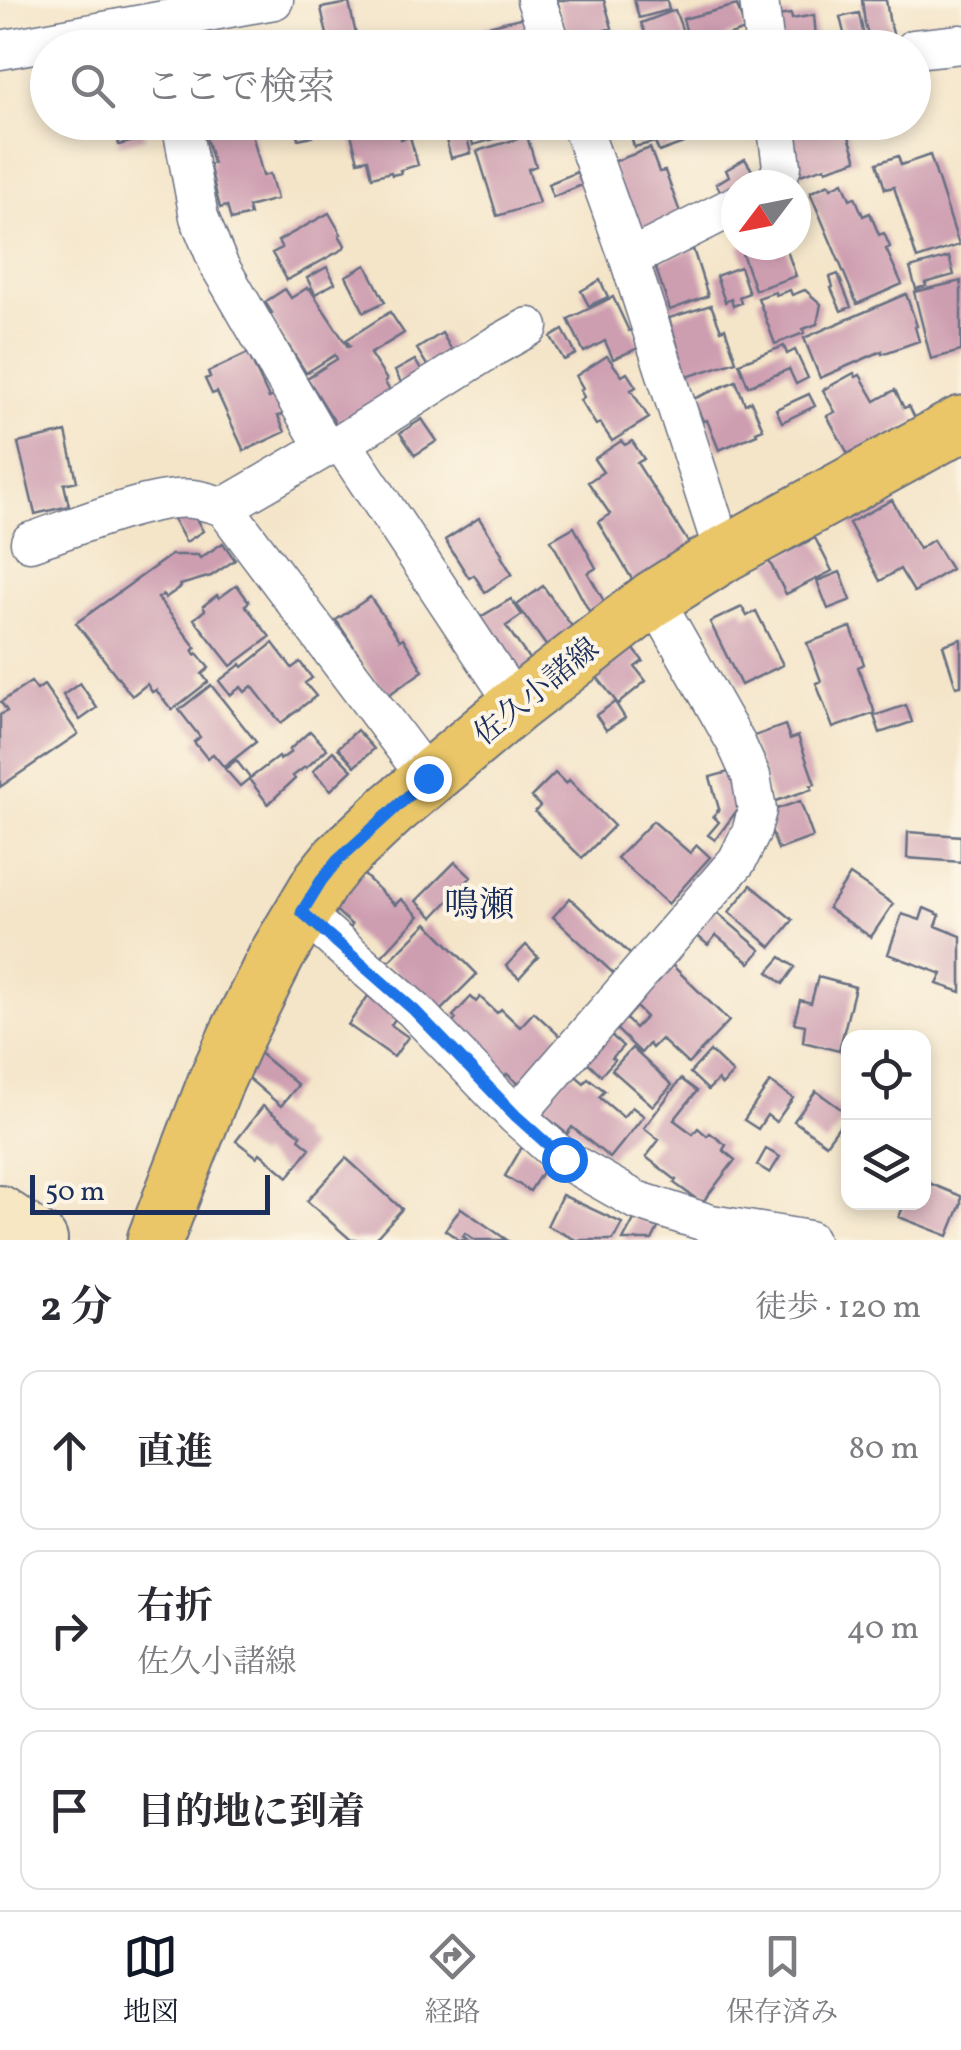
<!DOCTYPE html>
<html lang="ja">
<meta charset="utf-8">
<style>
body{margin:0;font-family:Vollkorn,"Noto Serif JP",serif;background:#f7f7f7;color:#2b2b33}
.controls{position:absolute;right:30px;bottom:30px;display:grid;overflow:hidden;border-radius:20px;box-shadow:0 5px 15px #0003}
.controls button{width:90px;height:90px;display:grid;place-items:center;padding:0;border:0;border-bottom:2px solid #e1e1e2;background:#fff;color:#2b2b33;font:50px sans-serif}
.compass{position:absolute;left:721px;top:170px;width:90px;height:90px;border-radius:50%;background:#fff;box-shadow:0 5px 15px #0003;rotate:238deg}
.scale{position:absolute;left:30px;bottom:25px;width:240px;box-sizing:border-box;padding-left:10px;border:5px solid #1b2f5e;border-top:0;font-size:28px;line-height:35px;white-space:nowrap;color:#1b2f5e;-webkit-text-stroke:8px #fcf5e5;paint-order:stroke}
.stop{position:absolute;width:30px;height:30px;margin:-22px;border:8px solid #1a73e8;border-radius:50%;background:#fff}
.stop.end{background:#1a73e8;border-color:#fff;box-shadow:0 2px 10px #0008}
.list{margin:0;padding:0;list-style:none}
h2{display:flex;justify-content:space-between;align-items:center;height:130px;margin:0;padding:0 40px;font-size:42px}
h2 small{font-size:32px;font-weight:400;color:#7c7c81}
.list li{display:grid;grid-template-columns:65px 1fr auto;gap:30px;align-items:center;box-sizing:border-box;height:160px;margin:0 20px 20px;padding:0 20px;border:2px solid #e1e1e2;border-radius:20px}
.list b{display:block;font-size:38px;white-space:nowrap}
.list p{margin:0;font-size:32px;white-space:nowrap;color:#7c7c81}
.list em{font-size:32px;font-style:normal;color:#7c7c81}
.icon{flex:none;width:55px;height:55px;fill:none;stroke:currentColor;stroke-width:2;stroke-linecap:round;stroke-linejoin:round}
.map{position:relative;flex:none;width:961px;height:1240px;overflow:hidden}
.search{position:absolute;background:#fff;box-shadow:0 5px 15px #0003;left:30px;right:30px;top:30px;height:110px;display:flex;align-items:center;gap:25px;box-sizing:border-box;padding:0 35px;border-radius:55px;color:#7c7c81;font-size:38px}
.sheet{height:670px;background:#fff}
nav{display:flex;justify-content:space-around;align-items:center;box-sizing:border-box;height:140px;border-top:2px solid #e1e1e2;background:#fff;font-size:28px;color:#7c7c81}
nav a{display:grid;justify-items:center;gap:5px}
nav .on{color:#111827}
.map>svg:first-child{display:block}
.building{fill:#cd9db0}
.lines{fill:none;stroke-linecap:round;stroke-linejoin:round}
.street-casing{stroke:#676f83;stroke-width:41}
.secondary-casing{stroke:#676f83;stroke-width:56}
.primary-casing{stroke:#676f83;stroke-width:59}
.street{stroke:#fff;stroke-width:38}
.secondary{stroke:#f7e8c3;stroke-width:52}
.primary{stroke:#eac669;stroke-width:55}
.route{stroke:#1a73e8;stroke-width:12}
.labels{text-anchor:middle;stroke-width:8;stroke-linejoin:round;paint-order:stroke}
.street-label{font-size:30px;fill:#1b2f5e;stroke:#fcf5e5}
.quarter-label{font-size:35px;fill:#1b2f5e;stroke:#fcf5e5}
</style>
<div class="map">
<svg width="961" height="1240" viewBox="0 0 961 1240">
<rect width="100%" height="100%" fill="#fcf5e5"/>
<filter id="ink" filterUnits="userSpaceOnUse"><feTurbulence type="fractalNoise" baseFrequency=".01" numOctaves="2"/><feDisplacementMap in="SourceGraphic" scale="20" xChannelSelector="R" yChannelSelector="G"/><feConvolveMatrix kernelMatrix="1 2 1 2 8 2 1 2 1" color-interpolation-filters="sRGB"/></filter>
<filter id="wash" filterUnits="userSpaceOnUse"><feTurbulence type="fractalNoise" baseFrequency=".0048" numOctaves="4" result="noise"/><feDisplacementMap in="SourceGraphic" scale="40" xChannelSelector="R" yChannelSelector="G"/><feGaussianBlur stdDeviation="2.25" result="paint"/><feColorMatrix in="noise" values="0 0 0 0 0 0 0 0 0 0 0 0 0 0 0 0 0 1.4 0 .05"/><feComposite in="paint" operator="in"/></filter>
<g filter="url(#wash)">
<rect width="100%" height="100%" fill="#f4e5c9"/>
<g id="blocks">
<path class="building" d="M 557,0 L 604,0 L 612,28 L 569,41 Z
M 634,0 L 667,0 L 669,10 L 639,18 Z
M 862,0 L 886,0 L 889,19 L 896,44 L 872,48 L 865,24 Z
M 349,3 L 359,48 L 330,48 L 321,8 Z
M 737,5 L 745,30 L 724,37 L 727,48 L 691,48 L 683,19 Z
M 675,10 L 686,40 L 667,48 L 651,48 L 641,23 Z
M 859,13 L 864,37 L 846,41 L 840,17 Z
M 791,14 L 792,19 L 814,15 L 817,48 L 774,48 L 772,17 Z
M 528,16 L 532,33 L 488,45 L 484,27 Z
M 114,122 L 141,122 L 145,138 L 119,145 Z
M 238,122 L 249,122 L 263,176 L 270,174 L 277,199 L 248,207 L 250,215 L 231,220 L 227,206 L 220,208 L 209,164 L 213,163 L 202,123 Z
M 285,122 L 319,122 L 320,128 L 312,129 L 313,136 L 298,139 L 297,133 L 288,134 Z
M 348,122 L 397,122 L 401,139 L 410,137 L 418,165 L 400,170 L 401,173 L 392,175 L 391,172 L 372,177 L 368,159 L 358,161 Z
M 435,122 L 463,122 L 471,153 L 451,158 L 443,129 L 437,131 Z
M 467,122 L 552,122 L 553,123 L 473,145 Z
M 665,122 L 679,122 L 686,142 L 659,152 L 655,142 L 634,147 L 630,131 L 650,128 Z
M 798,122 L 844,122 L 857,160 L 826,170 L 825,167 L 800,175 L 794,156 L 792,134 L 801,131 Z
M 527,136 L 536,166 L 528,169 L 539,203 L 497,216 L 477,151 Z
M 650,148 L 659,172 L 665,171 L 681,215 L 641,244 L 610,163 Z
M 930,155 L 959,245 L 917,259 L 894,187 L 885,189 L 877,163 L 898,156 L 901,165 Z
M 745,159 L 761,185 L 736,185 L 736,201 L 729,205 L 716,184 L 729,176 L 726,170 Z
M 577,172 L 582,185 L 553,197 L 548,184 Z
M 843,182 L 850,199 L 855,197 L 863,216 L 870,213 L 879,235 L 884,233 L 890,247 L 886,249 L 902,284 L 857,304 L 811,195 L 811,192 L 829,184 L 831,188 Z
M 329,213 L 341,234 L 339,235 L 345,245 L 343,249 L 287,280 L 272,253 L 282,248 L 278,241 Z
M 739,245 L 785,245 L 796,276 L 755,290 Z
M 693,249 L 708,296 L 670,310 L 654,263 Z
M 949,257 L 954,275 L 925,283 L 926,286 L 916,289 L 910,268 Z
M 366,265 L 385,302 L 364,312 L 346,276 Z
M 327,267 L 335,283 L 315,294 L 307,278 Z
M 740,267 L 749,293 L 739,297 L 741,303 L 733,306 L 731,299 L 725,302 L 716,276 Z
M 838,274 L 851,307 L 841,311 L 831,288 L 833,287 L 830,277 Z
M 600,280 L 608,297 L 589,306 L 581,291 Z
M 961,281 L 961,351 L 931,359 L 914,292 Z
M 307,288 L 308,290 L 310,289 L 348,347 L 350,346 L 346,340 L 390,312 L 404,333 L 370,354 L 387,380 L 385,382 L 391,393 L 336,424 L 307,378 L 337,359 L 335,355 L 306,373 L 269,315 L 272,313 L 265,302 L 285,289 L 291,298 Z
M 790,290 L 792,295 L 805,290 L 821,304 L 817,324 L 803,329 L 804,333 L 775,344 L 758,298 L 775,292 L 776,295 Z
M 906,294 L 917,326 L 915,327 L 919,341 L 882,354 L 882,351 L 820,378 L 804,338 Z
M 613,297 L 629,331 L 632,330 L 641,347 L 613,359 L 605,341 L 584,352 L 568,319 Z
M 711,305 L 721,330 L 725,328 L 736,361 L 687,377 L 669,318 Z
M 563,330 L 576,354 L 564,360 L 551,337 Z
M 442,333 L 453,352 L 428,367 L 417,349 Z
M 784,346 L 787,354 L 795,350 L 808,378 L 796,384 L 789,369 L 748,386 L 739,363 Z
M 248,353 L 269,398 L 277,394 L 286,413 L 278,416 L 285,432 L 244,451 L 217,392 L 212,394 L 205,379 L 210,377 L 208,372 Z
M 607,356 L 622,376 L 627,373 L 636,387 L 631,390 L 649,418 L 612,441 L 600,423 L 596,425 L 580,400 L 584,397 L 580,390 L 583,388 L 576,376 Z
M 415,360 L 425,377 L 404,388 L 395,371 Z
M 854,373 L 856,377 L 860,375 L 875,401 L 895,390 L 904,408 L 909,406 L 916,420 L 851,459 L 827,416 L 835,412 L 823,390 Z
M 736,381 L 745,404 L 751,401 L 763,429 L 756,432 L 757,434 L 719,450 L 707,420 L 703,421 L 693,399 Z
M 809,394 L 815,406 L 782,422 L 776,409 Z
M 422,419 L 437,441 L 415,455 L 400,433 Z
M 66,432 L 77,481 L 64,484 L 69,506 L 35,514 L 18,443 Z
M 621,441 L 625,445 L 632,441 L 644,459 L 637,463 L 692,548 L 636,586 L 598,522 L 610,514 L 588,482 L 603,472 L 594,459 Z
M 892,500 L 919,549 L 933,540 L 951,569 L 914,592 L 900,569 L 880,581 L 849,523 Z
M 188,505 L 203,531 L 186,542 L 171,515 Z
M 479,518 L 503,555 L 501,556 L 512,574 L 485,592 L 474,575 L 469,578 L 445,540 Z
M 574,527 L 596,568 L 588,573 L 605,603 L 589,611 L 551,540 Z
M 815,538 L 832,571 L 786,594 L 769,561 Z
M 223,543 L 235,560 L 211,576 L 180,585 L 181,587 L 165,598 L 163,595 L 158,598 L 196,648 L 193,651 L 195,655 L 197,653 L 209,668 L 202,674 L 208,682 L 172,710 L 156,690 L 152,692 L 147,684 L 132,696 L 76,623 L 171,555 L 198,555 L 200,558 Z
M 840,572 L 851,600 L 828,609 L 817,581 Z
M 237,585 L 249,602 L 245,605 L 270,637 L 231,666 L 194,619 L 205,610 L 203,606 L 217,595 L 219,598 Z
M 543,586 L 576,632 L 550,651 L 517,605 Z
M 370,597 L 400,640 L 403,638 L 423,671 L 387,696 L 336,620 Z
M 511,599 L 522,615 L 506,626 L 534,666 L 514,680 L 472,622 Z
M 742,607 L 747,616 L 756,611 L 783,665 L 741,685 L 710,622 Z
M 851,627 L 864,664 L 858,667 L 875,713 L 833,728 L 816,683 L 821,681 L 807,643 Z
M 623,635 L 643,661 L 635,667 L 646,681 L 618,704 L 587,664 Z
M 961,639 L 961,686 L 956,687 L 943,645 Z
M 273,643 L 292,668 L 300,662 L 312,678 L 305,683 L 316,696 L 281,723 L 252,686 L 245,692 L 241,687 L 230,695 L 219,681 L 241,664 L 243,667 Z
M 31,682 L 37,690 L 44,685 L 78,734 L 0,787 L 0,715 L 7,711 L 1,702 Z
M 80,683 L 97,708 L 80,720 L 63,695 Z
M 211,685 L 256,742 L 224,767 L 213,754 L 207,758 L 194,742 L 200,737 L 179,710 Z
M 615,702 L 625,718 L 606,730 L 596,715 Z
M 906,705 L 912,722 L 880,733 L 874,716 Z
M 785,725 L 790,739 L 798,736 L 815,784 L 811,785 L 812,789 L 773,802 L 749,738 Z
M 357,730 L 374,749 L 355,766 L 338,748 Z
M 310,731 L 327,749 L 306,768 L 305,767 L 293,776 L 295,779 L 268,804 L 249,779 L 278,757 L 280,760 L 291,752 L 289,750 Z
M 333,751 L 352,770 L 331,790 L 313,771 Z
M 236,760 L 250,778 L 240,786 L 225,769 Z
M 732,771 L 741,805 L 715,840 L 708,835 L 719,822 L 713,816 L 719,809 L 710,777 Z
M 555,773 L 566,784 L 569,780 L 614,826 L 582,858 L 535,812 L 540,806 L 531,797 Z
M 800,801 L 813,837 L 778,850 L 765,813 Z
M 653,821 L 690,853 L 697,845 L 710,857 L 668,904 L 617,858 Z
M 908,832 L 961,836 L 961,862 L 907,858 Z
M 455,862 L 471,877 L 433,917 L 416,901 Z
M 361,872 L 395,905 L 401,899 L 419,916 L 380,958 L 349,928 L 352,925 L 330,905 Z
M 850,875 L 893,904 L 871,937 L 828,908 Z
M 751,885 L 793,920 L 771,947 L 729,912 Z
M 570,898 L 631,955 L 614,974 L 553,917 Z
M 707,904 L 761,950 L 750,963 L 716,935 L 708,945 L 687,927 Z
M 924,908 L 940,915 L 936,926 L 961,936 L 961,992 L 937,984 L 942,974 L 888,954 L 902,914 L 920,920 Z
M 427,923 L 477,974 L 437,1014 L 387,963 Z
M 526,945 L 538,957 L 519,978 L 506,966 Z
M 781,957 L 795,967 L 783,984 L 768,972 Z
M 672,965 L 729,1021 L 688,1064 L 661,1039 L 652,1048 L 649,1044 L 641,1053 L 609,1022 L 619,1012 L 635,1028 L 646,1017 L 636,1007 L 643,999 L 635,992 L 661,977 Z
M 818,977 L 855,987 L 839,1051 L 803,1042 L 805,1025 L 794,1023 L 800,1000 L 811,1003 Z
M 368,996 L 397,1016 L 391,1025 L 408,1037 L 394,1057 L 348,1025 Z
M 471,997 L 476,1002 L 480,997 L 497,1013 L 501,1009 L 520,1027 L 534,1012 L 564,1040 L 521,1086 L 507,1074 L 504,1077 L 451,1025 L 456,1019 L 453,1016 Z
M 601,1026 L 623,1046 L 612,1058 L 615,1060 L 601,1075 L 577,1052 Z
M 632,1048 L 672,1085 L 653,1106 L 612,1070 Z
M 257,1051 L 298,1085 L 281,1106 L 240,1071 Z
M 710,1051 L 733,1073 L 722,1085 L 718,1080 L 708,1090 L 690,1073 Z
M 571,1072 L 584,1083 L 588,1078 L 605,1091 L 599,1097 L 623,1117 L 632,1107 L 644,1116 L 610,1158 L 572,1127 L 567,1134 L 535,1108 Z
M 681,1079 L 697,1091 L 674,1120 L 693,1134 L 698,1128 L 707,1136 L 710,1133 L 726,1145 L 723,1150 L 735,1160 L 702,1203 L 674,1183 L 676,1180 L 646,1157 L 659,1140 L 644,1128 Z
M 770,1082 L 793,1098 L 776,1122 L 767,1115 L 758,1129 L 744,1120 Z
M 816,1091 L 848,1114 L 826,1144 L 794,1121 Z
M 263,1106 L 301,1135 L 299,1139 L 310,1148 L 288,1177 L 260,1153 L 257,1157 L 236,1141 Z
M 522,1147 L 548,1163 L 530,1191 L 505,1176 Z
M 766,1149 L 780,1157 L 770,1173 L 757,1165 Z
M 346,1158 L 402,1209 L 374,1240 L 351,1240 L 307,1201 Z
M 924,1181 L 961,1196 L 961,1204 L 948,1236 L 899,1217 L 905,1202 L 924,1202 Z
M 562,1195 L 622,1223 L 613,1240 L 576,1240 L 547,1226 Z
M 461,1208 L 507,1240 L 475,1240 L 465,1233 L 463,1236 L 468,1240 L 459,1240 L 445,1230 Z
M 636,1216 L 658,1228 L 652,1240 L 623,1240 Z"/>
</g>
</g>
<g filter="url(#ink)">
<use href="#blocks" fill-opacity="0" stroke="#676f83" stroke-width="2.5"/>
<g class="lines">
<g class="street-casing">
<path id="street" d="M 536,0 L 553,48
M 759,0 L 765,48
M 914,49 L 961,44
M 0,50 L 274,0
M 181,122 L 199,217 L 219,265 L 325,448
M 580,122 L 629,259 L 724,554
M 776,185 L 782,166 L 776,122
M 629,259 L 736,205
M 342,443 L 495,346 L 529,327
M 30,542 C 70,529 154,494 192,499 C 203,500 214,504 224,507
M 428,779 L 224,507 L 325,448 L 342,443 L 516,705
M 302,912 L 414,1010 L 516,1116 L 564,1159 L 636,1200 L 711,1224 L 809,1240
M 516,1116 L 737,861 L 751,833 L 757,810 L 751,776 L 736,743 L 654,598"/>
</g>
<g class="secondary-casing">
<path id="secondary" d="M 0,1212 L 41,1240"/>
</g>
<g class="primary-casing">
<path id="primary" d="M 155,1240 L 216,1081 L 236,1037 L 277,955 L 321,881 L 337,861 L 390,811 L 516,705 L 654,598 L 724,554 L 961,424"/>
</g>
<use href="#street" class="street"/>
<use href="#secondary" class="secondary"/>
<use href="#primary" class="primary"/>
</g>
</g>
<g class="lines" filter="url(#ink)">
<path class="route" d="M 428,778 L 337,861 L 321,881 L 302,912 L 414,1010 L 516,1116 L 564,1159"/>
</g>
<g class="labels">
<g class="street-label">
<text transform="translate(536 691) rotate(-39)" y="10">佐久小諸線</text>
</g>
<g class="quarter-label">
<text x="479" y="916">鳴瀬</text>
</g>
</g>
</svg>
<div class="controls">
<button><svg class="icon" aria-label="locate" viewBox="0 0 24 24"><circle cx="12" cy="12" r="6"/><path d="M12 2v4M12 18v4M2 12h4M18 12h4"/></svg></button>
<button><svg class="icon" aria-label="layers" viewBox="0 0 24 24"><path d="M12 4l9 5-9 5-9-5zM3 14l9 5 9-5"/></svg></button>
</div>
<svg class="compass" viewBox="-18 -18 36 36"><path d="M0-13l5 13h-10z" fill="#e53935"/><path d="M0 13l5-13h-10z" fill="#7c7c81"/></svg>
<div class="scale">50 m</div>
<div class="stop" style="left:564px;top:1159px"></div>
<div class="stop end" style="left:428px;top:778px"></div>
<div class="search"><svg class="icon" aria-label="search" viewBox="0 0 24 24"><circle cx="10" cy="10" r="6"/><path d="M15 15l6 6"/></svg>ここで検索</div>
</div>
<section class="sheet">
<h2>2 分<small>徒歩 · 120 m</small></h2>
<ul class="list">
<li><svg class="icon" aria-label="ahead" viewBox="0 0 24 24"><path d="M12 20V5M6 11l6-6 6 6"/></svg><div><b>直進</b></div><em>80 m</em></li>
<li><svg class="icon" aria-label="right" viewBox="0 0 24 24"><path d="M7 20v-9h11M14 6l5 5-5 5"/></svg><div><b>右折</b><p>佐久小諸線</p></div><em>40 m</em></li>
<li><svg class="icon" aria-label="arrive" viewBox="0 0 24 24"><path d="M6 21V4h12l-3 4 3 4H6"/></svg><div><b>目的地に到着</b></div></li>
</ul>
</section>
<nav>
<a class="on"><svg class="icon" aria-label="map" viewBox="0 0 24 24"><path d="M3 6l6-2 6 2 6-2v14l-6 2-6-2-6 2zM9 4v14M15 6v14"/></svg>地図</a>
<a><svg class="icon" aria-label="directions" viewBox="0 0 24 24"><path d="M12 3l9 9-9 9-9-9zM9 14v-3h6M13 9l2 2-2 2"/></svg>経路</a>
<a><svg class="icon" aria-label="saved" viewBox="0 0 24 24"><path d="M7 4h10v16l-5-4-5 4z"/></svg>保存済み</a>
</nav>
